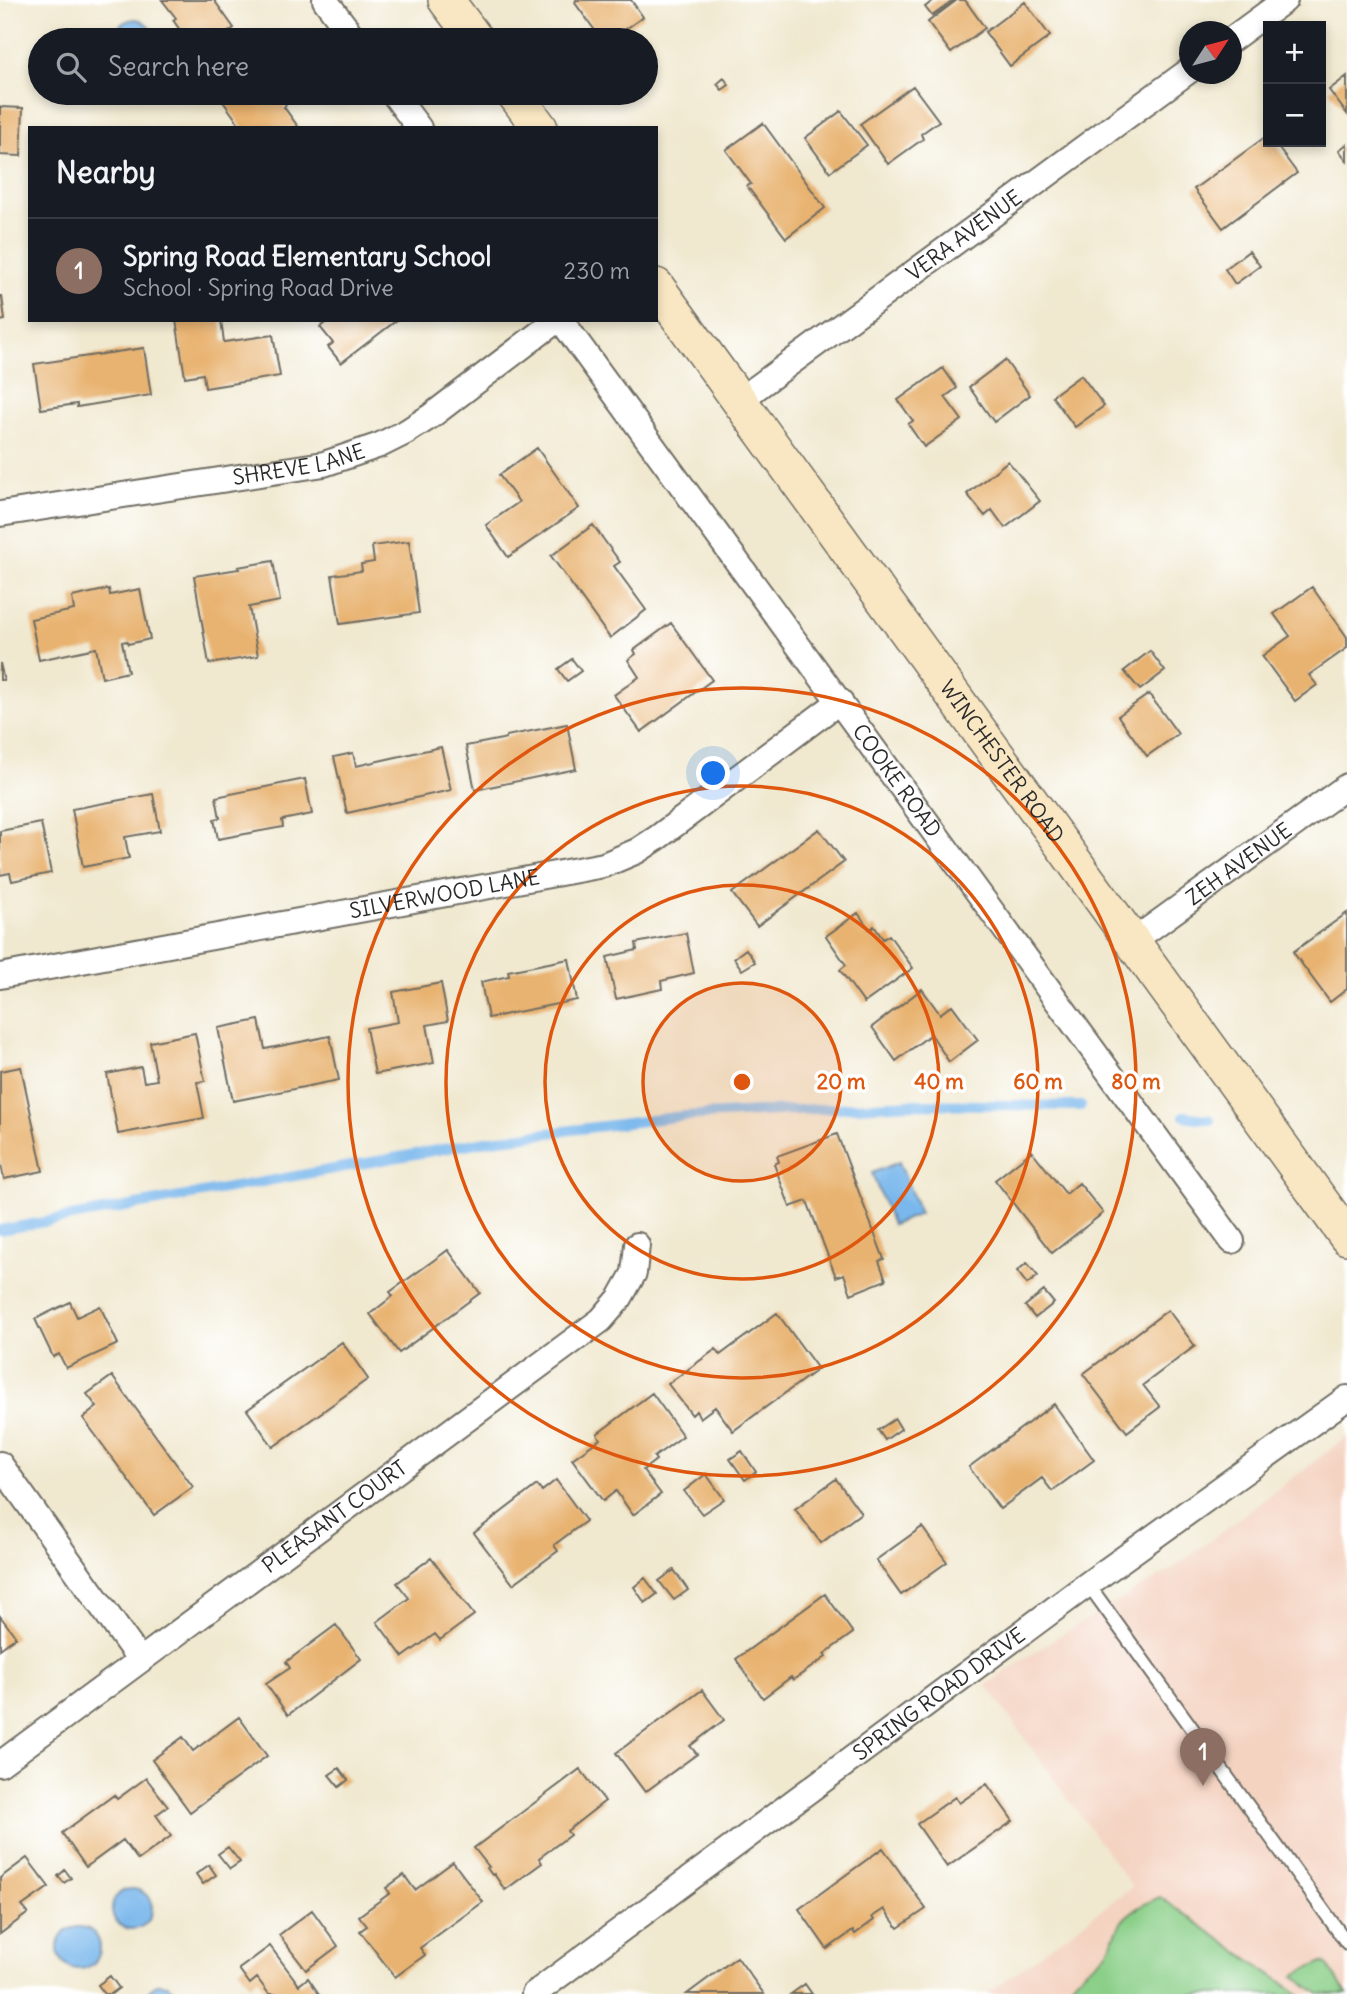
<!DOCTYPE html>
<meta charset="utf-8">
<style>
body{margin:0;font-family:Delius,sans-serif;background:#20242c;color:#f1f3f6}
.controls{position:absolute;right:21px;top:21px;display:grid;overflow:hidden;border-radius:0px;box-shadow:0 4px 10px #0003}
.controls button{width:63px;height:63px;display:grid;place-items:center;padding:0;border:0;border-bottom:2px solid #363941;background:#171b24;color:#f1f3f6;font:35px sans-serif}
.compass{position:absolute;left:1179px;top:21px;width:63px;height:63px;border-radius:50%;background:#171b24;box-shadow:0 4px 10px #0003;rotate:54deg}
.you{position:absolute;left:714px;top:774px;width:24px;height:24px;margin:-18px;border:5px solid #fff;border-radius:50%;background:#1a73e8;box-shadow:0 0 0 10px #1a73e833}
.badge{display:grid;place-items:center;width:46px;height:46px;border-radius:50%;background:#ea580c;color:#fff;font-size:23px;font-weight:700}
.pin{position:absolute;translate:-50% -58px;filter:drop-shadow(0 2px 4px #0008)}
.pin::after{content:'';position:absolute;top:37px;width:24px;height:21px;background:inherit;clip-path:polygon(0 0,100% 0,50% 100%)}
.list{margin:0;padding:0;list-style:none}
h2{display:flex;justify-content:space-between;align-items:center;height:91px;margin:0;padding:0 28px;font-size:30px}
h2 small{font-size:23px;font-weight:400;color:#9ea1a6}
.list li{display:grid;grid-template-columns:46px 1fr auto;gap:21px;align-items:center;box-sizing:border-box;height:105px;padding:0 28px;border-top:2px solid #363941}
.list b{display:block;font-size:26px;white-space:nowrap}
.list p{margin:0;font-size:23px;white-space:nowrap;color:#9ea1a6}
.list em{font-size:23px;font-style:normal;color:#9ea1a6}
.icon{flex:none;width:38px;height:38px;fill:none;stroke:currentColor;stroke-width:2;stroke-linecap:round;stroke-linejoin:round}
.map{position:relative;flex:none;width:1347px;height:1994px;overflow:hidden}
.search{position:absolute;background:#171b24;box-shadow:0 4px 10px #0003;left:28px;top:28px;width:630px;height:77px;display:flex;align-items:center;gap:18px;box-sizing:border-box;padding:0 24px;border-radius:38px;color:#9ea1a6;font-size:26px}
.panel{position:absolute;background:#171b24;box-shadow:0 4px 10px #0003;left:28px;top:126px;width:630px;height:196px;border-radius:0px}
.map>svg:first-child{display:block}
.built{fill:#f4d3c1}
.green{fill:#8acf88;stroke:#5a7d5a;stroke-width:2}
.water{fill:#79b7ec;stroke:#52718c;stroke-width:2}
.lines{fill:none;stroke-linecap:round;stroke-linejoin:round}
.stream{stroke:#79b7ec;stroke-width:10}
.building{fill:#e8b26f}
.service-casing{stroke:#706d64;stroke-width:16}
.minor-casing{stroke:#706d64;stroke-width:28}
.secondary-casing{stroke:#706d64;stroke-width:38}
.service{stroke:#fff;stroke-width:12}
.minor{stroke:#fff;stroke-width:24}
.secondary{stroke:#f9e7c3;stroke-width:35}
.ring{fill:none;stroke:#df570e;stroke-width:3.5}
.labels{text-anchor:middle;stroke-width:7;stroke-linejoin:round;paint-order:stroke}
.street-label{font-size:21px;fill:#2b2b2b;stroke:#fff}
.centre{fill:#df570e;stroke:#fff;stroke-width:3.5}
.ring-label{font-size:21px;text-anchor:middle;font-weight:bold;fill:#df570e;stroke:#fff;stroke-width:7;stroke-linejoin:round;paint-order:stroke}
</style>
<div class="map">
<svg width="1347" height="1994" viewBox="0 0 1347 1994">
<rect width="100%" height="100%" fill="#fff"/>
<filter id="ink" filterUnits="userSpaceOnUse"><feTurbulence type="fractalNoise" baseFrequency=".0143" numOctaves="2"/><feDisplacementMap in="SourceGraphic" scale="14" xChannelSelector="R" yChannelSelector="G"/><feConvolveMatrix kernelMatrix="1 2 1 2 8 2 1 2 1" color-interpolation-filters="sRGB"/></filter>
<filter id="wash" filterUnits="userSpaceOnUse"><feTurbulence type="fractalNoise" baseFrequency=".00686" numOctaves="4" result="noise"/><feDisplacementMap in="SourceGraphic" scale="28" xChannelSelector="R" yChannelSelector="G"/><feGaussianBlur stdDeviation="1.57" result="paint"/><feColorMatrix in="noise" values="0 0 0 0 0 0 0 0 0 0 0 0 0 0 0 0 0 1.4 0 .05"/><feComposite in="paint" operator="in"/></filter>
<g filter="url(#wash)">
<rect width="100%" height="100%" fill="#f0e8cf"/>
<path class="built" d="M 1347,1437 L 1347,1994 L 987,1994 L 1132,1887 L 986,1685 L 1057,1637 L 1171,1570 Z"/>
<path class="green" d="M 1160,1897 L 1299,1994 L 1068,1994 C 1071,1975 1097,1965 1108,1950 C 1114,1941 1116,1929 1123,1920 C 1132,1909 1147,1903 1160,1897 Z
M 1322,1962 L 1327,1964 L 1347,1994 L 1319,1994 L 1294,1976 C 1303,1969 1313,1968 1322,1962 Z"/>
<path class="water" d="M 136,19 C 146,21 154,29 152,40 L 117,40 C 115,27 123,20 136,19 Z
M 899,1162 L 920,1214 L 892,1225 L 872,1173 Z
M112 1909a20 20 0 1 1 40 0a20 20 0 1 1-40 0Z
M58 1948a21 21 0 1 1 42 0a21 21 0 1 1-42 0Z
M 157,1984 L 168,1985 L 178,1994 L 146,1994 L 151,1988 Z"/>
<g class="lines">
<path class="stream" d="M 1184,1116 L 1210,1120
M 0,1230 L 492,1140 L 683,1116 L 912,1104 L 1081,1106"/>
</g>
<g id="blocks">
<path class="building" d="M 162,0 L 214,0 L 234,28 L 217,40 L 187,40 L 173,20 L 176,18 Z
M 576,0 L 631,0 L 643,17 L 610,40 L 602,40 L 575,3 Z
M 934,0 L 954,0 L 932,16 L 925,7 Z
M 957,0 L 965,0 L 985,28 L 951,53 L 928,22 Z
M 1025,2 L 1050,36 L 1010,66 L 985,32 Z
M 1347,76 L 1347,114 L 1329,90 Z
M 724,78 L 729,85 L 722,90 L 717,84 Z
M 913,86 L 939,121 L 921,134 L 923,139 L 888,164 L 860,124 Z
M 217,93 L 278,93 L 286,105 L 284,107 L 299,128 L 242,128 Z
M 0,107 L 23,108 L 21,156 L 0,155 Z
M 841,111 L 867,145 L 830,172 L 805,138 Z
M 763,123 L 825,208 L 786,238 L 747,186 L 751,184 L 726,150 Z
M 1268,135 L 1268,142 L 1274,142 L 1297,173 L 1223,228 L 1194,189 Z
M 1347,144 L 1347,161 L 1339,150 Z
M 1249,251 L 1260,266 L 1235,284 L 1225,269 Z
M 0,296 L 2,296 L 5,320 L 0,321 Z
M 176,320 L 221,320 L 224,342 L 273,335 L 280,376 L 205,388 L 203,374 L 185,377 Z
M 329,320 L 397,320 L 341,363 L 328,347 L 333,343 L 320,327 Z
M 144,348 L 151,395 L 77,407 L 77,404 L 41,409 L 34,364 Z
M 1005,360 L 1030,395 L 994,422 L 969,387 Z
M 943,368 L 957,388 L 945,397 L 962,420 L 924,447 L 908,424 L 913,421 L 898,400 Z
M 1081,375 L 1104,406 L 1075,427 L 1052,396 Z
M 537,448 L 579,508 L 508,557 L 486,525 L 519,502 L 499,475 Z
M 1008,461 L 1040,501 L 1005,528 L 992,510 L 985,516 L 967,494 Z
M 593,525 L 620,562 L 614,566 L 646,610 L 610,638 L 551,556 Z
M 409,541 L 419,613 L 340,624 L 332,575 L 362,571 L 361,564 L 374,562 L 372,546 Z
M 273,561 L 280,601 L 249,607 L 258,656 L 209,664 L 194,576 L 239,569 L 238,567 Z
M 1312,587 L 1347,637 L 1347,648 L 1309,675 L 1317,685 L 1295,701 L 1262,656 L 1290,636 L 1274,614 Z
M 109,589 L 110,595 L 140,589 L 150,639 L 128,644 L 127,641 L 122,642 L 128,672 L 102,678 L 96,648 L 39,660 L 31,619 L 74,610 L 72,597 Z
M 671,623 L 712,680 L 641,732 L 614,695 L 639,677 L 628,660 L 636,654 L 634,650 Z
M 1150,651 L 1165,671 L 1140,690 L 1124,671 Z
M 572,659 L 581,671 L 567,681 L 558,669 Z
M 0,663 L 4,680 L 0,680 Z
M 1149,694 L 1178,734 L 1147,756 L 1118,716 Z
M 567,724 L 576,769 L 475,790 L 466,746 L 502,739 L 506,738 L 506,736 Z
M 441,747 L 451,790 L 347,813 L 334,757 L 353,753 L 356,766 Z
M 305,779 L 312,814 L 282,820 L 283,827 L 218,839 L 214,819 L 220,818 L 216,797 Z
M 153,794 L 160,831 L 125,837 L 129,858 L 83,867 L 72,809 Z
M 41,823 L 51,873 L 12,881 L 10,873 L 0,875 L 0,831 Z
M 819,829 L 844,862 L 757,926 L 732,893 Z
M 858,913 L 870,930 L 874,926 L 883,939 L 889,935 L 913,968 L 864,1003 L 840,970 L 846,965 L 826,936 Z
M 1347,913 L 1347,989 L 1330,1002 L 1293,952 Z
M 686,933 L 694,973 L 661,981 L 662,989 L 616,999 L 607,957 L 637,950 L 636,943 Z
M 746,949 L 755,962 L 742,970 L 734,958 Z
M 569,959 L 577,1000 L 488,1018 L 481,982 L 509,976 L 508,971 Z
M 441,983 L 448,1021 L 427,1025 L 434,1063 L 375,1074 L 366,1028 L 398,1022 L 393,992 Z
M 922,989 L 940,1014 L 952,1005 L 978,1040 L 949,1062 L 931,1034 L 896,1061 L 872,1027 Z
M 259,1020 L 265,1049 L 330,1036 L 339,1080 L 233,1101 L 218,1028 Z
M 195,1033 L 205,1081 L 197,1082 L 204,1118 L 118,1134 L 107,1074 L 141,1067 L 144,1082 L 157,1080 L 150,1042 Z
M 21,1067 L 43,1171 L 4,1179 L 0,1160 L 0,1071 Z
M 837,1134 L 884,1259 L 879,1261 L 886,1280 L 851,1294 L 844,1274 L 836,1277 L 807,1201 L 790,1207 L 774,1164 L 779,1162 L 777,1156 Z
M 1032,1151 L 1066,1194 L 1079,1183 L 1103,1213 L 1052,1253 L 995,1180 Z
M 448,1250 L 480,1293 L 399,1353 L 370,1314 L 393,1296 L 390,1292 Z
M 1027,1263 L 1038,1276 L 1027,1284 L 1017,1271 Z
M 1044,1291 L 1054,1303 L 1035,1318 L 1025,1306 Z
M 70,1302 L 77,1317 L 100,1306 L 118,1344 L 66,1368 L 59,1354 L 53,1357 L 35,1319 Z
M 1168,1310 L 1195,1346 L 1143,1385 L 1160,1407 L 1127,1432 L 1083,1374 Z
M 777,1313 L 818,1369 L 733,1431 L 715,1407 L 700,1418 L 696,1411 L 692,1415 L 668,1384 L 716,1349 L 720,1355 Z
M 342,1342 L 368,1379 L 273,1447 L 247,1410 Z
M 112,1376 L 193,1487 L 154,1515 L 83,1418 L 97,1407 L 87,1394 Z
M 652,1393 L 683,1436 L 654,1457 L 656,1460 L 643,1470 L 661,1494 L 633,1515 L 616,1491 L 603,1501 L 572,1459 L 600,1439 L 597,1434 Z
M 1054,1404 L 1094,1460 L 1052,1491 L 1042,1478 L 1000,1509 L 969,1467 Z
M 895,1419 L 901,1429 L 885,1440 L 878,1430 Z
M 742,1451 L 756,1472 L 745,1480 L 730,1459 Z
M 706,1474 L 724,1499 L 702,1514 L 684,1491 Z
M 836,1479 L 861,1513 L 821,1543 L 795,1509 Z
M 556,1480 L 586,1521 L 554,1545 L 558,1551 L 513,1584 L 474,1533 L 537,1485 L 542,1491 Z
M 922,1527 L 947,1562 L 901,1595 L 876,1560 Z
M 431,1558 L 474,1615 L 440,1640 L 435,1634 L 403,1657 L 377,1622 L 409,1598 L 397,1583 Z
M 674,1570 L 688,1590 L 674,1600 L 659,1581 Z
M 645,1578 L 657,1594 L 645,1603 L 634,1587 Z
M 825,1594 L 853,1633 L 824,1654 L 826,1657 L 793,1680 L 791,1677 L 763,1698 L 736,1659 Z
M 0,1616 L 16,1637 L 0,1649 Z
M 336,1625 L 361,1659 L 288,1715 L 266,1684 L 290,1668 L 286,1662 Z
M 702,1690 L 724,1720 L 690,1746 L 697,1754 L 645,1792 L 616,1753 Z
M 239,1717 L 267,1756 L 190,1812 L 152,1760 L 183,1737 L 193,1751 Z
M 339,1768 L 348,1780 L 339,1787 L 329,1775 Z
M 580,1769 L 605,1801 L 567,1831 L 570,1835 L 539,1858 L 542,1863 L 505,1890 L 494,1874 L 492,1875 L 487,1868 L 489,1867 L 474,1848 Z
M 146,1778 L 168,1806 L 156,1815 L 171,1836 L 138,1860 L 123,1840 L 86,1867 L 62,1833 L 114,1795 L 117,1799 Z
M 987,1784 L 1013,1821 L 947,1867 L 917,1824 L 955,1797 L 959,1803 Z
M 228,1847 L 240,1862 L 230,1869 L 218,1854 Z
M 883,1848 L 926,1909 L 898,1928 L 884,1909 L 872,1917 L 874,1920 L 855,1934 L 853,1931 L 827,1949 L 799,1909 Z
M 27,1858 L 49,1887 L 22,1906 L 28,1913 L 0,1934 L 0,1878 Z
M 453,1862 L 483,1902 L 420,1948 L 425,1955 L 395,1977 L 360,1931 L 367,1926 L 359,1916 L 390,1893 L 386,1888 L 404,1875 L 415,1890 Z
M 209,1865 L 216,1875 L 203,1884 L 196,1874 Z
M 65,1870 L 71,1878 L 64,1883 L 58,1876 Z
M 312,1910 L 338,1946 L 306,1970 L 279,1935 Z
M 270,1946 L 299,1985 L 308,1978 L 319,1994 L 269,1994 L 257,1978 L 250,1984 L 239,1969 Z
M 737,1957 L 764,1994 L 687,1994 Z
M 110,1976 L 119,1988 L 111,1994 L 105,1994 L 98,1985 Z
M 805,1984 L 812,1994 L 791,1994 Z"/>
</g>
</g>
<g filter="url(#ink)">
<use href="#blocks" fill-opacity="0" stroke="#706d64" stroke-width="2"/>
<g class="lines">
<g class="service-casing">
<path id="service" d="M 1088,1584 L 1347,1943"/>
</g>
<g class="minor-casing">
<g id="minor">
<path d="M 325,0 L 355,40"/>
<path d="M 1232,39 L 1285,0"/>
<path d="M 393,93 L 419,128"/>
<path id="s1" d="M 561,320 L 1232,1241"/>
<path id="s2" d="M 740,400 L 1190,70"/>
<path id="s3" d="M 0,514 L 324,464 L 380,445 L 406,432 L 431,416 L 557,320"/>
<path id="s4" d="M 1133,941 L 1347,786"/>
<path id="s5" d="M 0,976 L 604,865 L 637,851 L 657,838 L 840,701"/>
<path d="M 0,1464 L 140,1660"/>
<path id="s6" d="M 0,1764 L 601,1320 L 620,1298 L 634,1273 L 637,1245"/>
<path id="s7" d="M 534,1994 L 1088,1584 L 1347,1398"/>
</g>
</g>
<g class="secondary-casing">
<g id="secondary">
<path d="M 446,0 L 476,40"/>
<path d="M 514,93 L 540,128"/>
<path id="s8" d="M 656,286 L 1347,1237"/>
</g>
</g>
<use href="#service" class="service"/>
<use href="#minor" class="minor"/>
<use href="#secondary" class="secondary"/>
</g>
</g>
<circle cx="742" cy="1082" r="99" fill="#df570e" fill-opacity=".12"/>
<g class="ring">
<circle cx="742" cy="1082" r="99"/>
<circle cx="742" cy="1082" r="197"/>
<circle cx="742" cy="1082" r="296"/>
<circle cx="742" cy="1082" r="394"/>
</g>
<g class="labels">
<g class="street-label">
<text dy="7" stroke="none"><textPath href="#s2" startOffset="278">VERA AVENUE</textPath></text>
<text dy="7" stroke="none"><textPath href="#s3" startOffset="303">SHREVE LANE</textPath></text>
<text dy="7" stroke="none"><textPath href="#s8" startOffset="588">WINCHESTER ROAD</textPath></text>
<text dy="7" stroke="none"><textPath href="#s1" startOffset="570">COOKE ROAD</textPath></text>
<text dy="7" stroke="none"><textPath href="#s4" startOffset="131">ZEH AVENUE</textPath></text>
<text dy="7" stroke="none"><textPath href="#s5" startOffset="452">SILVERWOOD LANE</textPath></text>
<text dy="7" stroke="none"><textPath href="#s6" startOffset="416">PLEASANT COURT</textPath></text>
<text dy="7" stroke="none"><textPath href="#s7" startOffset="504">SPRING ROAD DRIVE</textPath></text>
</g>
</g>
<circle cx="742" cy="1082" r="10" class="centre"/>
<g class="ring-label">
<text x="841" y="1089">20 m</text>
<text x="939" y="1089">40 m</text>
<text x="1038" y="1089">60 m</text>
<text x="1136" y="1089">80 m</text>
</g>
</svg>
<div class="controls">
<button>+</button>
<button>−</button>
</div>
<svg class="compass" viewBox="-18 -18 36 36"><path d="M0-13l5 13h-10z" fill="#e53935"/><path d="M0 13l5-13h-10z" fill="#9ea1a6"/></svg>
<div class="you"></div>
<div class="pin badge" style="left:1203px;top:1786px;background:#8d6e63">1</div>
<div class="search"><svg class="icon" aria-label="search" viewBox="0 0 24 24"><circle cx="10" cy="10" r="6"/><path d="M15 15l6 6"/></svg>Search here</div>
<section class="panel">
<h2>Nearby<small></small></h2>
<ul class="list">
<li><span class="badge" style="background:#8d6e63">1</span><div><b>Spring Road Elementary School</b><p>School · Spring Road Drive</p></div><em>230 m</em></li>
</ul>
</section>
</div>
